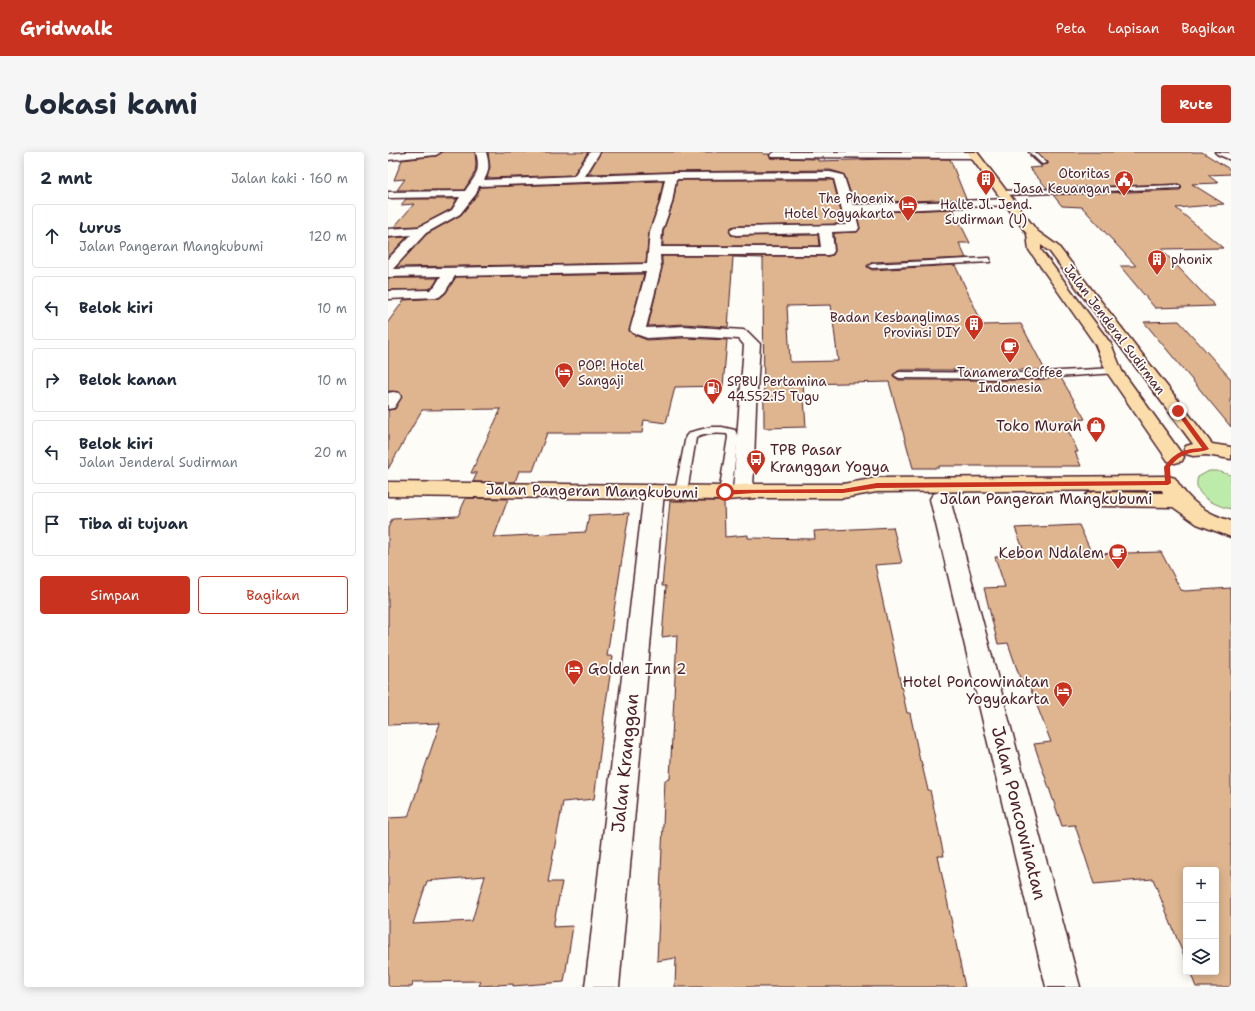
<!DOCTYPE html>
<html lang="id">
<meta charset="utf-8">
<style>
body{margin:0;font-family:"Shantell Sans",sans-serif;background:#f6f6f7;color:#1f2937}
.controls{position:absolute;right:12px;bottom:12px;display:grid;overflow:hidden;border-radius:4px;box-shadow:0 2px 10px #0003}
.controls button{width:36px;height:36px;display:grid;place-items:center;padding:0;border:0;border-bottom:1px solid #e0e1e3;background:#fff;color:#1f2937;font:20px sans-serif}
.stop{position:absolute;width:12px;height:12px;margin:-9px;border:3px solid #c8321e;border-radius:50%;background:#fff}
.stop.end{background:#c8321e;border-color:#fff;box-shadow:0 1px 4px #0008}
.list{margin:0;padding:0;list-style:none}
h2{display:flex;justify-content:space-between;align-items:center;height:52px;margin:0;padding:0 16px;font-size:17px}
h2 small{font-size:13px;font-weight:400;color:#747a83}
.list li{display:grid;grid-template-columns:26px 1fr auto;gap:12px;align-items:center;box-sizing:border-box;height:64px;margin:0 8px 8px;padding:0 8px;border:1px solid #e0e1e3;border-radius:4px}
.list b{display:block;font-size:15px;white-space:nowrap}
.list p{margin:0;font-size:13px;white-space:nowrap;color:#747a83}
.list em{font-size:13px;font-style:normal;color:#747a83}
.actions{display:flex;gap:8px;padding:12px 16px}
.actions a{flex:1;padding:9px 0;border:1px solid #c8321e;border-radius:4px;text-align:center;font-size:14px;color:#c8321e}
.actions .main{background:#c8321e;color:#fff}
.icon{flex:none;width:22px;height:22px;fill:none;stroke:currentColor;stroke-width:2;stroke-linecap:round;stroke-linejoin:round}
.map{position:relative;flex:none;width:843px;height:835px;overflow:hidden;border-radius:4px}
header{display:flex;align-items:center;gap:24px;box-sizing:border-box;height:56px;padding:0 20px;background:#c8321e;color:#fff}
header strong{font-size:19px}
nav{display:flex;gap:22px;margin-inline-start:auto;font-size:14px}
.intro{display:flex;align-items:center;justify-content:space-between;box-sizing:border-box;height:96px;padding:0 24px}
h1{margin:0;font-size:28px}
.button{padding:10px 18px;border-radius:4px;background:#c8321e;color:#fff;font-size:14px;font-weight:700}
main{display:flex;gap:24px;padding:0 24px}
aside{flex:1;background:#fff;border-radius:4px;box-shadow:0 2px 10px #0003}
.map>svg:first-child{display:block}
.green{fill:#bdecaa;stroke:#84866a}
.building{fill:#deb58f;stroke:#4a1f2b;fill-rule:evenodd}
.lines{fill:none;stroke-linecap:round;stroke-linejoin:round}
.lane-casing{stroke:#4a1f2b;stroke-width:3}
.street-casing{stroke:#4a1f2b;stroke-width:3}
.primary-casing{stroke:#4a1f2b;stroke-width:3}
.lane{fill:#fdfcf7;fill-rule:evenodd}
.street{fill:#fdfcf7;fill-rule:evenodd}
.primary{fill:#faddab;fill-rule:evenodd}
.route{fill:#c8321e}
.labels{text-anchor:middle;stroke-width:3.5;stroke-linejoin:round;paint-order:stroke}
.far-poi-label{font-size:13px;fill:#4a1f2b;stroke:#fdfcf7;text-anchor:end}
.far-street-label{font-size:13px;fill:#4a1f2b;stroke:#fdfcf7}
.poi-label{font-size:15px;fill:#4a1f2b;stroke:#fdfcf7;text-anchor:end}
.street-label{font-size:15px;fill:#4a1f2b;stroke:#fdfcf7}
.near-street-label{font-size:18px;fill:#4a1f2b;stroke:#fdfcf7}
</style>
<header>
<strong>Gridwalk</strong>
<nav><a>Peta</a><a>Lapisan</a><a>Bagikan</a></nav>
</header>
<div class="intro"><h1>Lokasi kami</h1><a class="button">Rute</a></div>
<main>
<aside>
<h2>2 mnt<small>Jalan kaki · 160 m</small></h2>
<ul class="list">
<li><svg class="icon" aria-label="ahead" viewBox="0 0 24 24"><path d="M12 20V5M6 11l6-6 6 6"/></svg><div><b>Lurus</b><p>Jalan Pangeran Mangkubumi</p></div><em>120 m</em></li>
<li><svg class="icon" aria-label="left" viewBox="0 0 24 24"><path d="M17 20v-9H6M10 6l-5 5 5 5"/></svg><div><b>Belok kiri</b></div><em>10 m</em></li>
<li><svg class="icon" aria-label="right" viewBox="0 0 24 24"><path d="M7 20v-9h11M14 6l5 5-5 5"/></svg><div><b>Belok kanan</b></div><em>10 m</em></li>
<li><svg class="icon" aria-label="left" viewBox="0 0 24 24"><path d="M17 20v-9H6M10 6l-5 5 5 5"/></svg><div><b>Belok kiri</b><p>Jalan Jenderal Sudirman</p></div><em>20 m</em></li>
<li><svg class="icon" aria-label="arrive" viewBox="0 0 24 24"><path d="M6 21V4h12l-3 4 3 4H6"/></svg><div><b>Tiba di tujuan</b></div></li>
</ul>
<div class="actions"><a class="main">Simpan</a><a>Bagikan</a></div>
</aside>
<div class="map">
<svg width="843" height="835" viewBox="0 0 843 835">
<rect width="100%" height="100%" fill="#fdfcf7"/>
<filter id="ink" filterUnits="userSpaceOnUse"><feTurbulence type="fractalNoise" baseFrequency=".025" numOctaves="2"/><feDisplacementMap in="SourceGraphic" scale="8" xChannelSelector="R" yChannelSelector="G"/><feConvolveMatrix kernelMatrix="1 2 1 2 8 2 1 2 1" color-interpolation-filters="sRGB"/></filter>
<g filter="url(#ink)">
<path class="green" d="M 821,319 L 829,319 L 843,323 L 843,357 C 828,354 803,343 810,325 Z"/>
<path class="building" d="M 54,0 L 87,0 L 88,12 L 87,20 L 76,38 L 9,38 L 17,27 L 6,28 L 14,8 L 48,4 Z
M 100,0 L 200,0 L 185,23 L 99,26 L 102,15 Z
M 213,0 L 375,0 L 375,2 L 381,2 L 383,6 L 430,7 L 430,9 L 499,7 L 562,7 L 578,47 L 466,51 L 456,22 L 442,18 L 283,20 L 200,22 Z
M 649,0 L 814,0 L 843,18 L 843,22 L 820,23 L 830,31 L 804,32 L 836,52 L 788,56 L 835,96 L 773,97 L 827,154 L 767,156 L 732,114 L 748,114 L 694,55 L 674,54 L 665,43 L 792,38 L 794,36 L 793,33 L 790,32 L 659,36 L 641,16 L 654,15 L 641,3 L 653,13 L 660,12 L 660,10 Z
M 289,28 L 445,28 L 456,72 L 348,74 L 344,75 L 341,78 L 343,83 L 348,84 L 430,83 L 431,94 L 275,94 L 275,79 L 285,51 Z
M 275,29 L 271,51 L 261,79 L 258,111 L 8,115 L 39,82 L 73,63 L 89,43 L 92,35 Z
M 18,47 L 69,47 L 63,57 L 31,74 L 6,75 L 26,52 L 13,53 Z
M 565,57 L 582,91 L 571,91 L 578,106 L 484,110 L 479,115 L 484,118 L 567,113 L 595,173 L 633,172 L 657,218 L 511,218 L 505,224 L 511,228 L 636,228 L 673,226 L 697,267 L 676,270 L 690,300 L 687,300 L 693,314 L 551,314 L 551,316 L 525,316 L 501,230 L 415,232 L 418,275 L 376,276 L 375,106 L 345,105 L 340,175 L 296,172 L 260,174 L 274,116 L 274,104 L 440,104 L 445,103 L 447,99 L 446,81 L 469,80 L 472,77 L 469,61 ZM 443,153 L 450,209 L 402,210 L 399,154 Z
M 19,85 L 0,105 L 0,86 Z
M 256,122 L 241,179 L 244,182 L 259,188 L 296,186 L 339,188 L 335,234 L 287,235 L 278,271 L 256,268 L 254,281 L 159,281 L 145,319 L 131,319 L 127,330 L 85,330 L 89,321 L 83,321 L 113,257 L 34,258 L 0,317 L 0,258 L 7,257 L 14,244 L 11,240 L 0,239 L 0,170 L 16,148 L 52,146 L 58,141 L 68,125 Z
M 0,126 L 50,126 L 46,133 L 41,137 L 0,138 Z
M 791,169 L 843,227 L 843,275 L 756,170 Z
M 78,346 L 120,347 L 106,385 L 198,380 L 201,363 L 241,361 L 219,504 L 225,504 L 215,570 L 216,570 L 206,647 L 175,650 L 160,730 L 174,730 L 165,775 L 185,774 L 176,830 L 125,834 L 125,832 L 91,834 L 93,829 L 25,830 L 24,835 L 0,835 L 0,666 L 20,665 L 52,571 L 0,573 L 0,376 L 4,367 L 70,364 ZM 97,724 L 84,769 L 25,772 L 39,729 Z
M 282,349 L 336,349 L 337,385 L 360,383 L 360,386 L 427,387 L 426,379 L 505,375 L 514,411 L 487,413 L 519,561 L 522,561 L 532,609 L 533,609 L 540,638 L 542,638 L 556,704 L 550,704 L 577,835 L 287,835 L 288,806 L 269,809 L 277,628 L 282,627 L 289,483 L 274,485 L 278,434 L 274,434 Z
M 691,373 L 704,402 L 773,400 L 793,438 L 797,439 L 843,436 L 843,835 L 808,835 L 802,820 L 828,820 L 828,718 L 798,718 L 798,809 L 765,727 L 706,732 L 687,673 L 674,674 L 646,592 L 663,590 L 639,528 L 633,529 L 620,491 L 610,492 L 596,436 L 617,435 L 607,405 L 638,404 L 627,376 Z"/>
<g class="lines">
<g class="lane-casing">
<path id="lane" d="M 641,0 L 647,0 L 659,11 L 654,12 Z
M 790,33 L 792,34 L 792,36 L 614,43 L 611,41 L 614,39 Z
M 599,106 L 602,106 L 602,110 L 484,116 L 480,114 L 484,112 Z
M 726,216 L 729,217 L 731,219 L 729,221 L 636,227 L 511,226 L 506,223 L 511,220 L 636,221 Z
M 323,275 L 334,275 L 347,278 L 350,285 L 343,341 L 341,344 L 337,345 L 333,344 L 331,341 L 340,285 L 339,282 C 328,281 318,281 308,286 L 299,340 L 297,343 L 293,344 L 289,343 L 287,340 L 298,284 L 303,280 Z"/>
</g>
<g class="street-casing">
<path id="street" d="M 19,0 L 53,0 L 48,3 L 0,8 L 0,2 Z
M 88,0 L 98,0 C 101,11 102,18 96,28 L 186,24 L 202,0 L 212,0 L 197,24 L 283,21 L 442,20 L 455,23 L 456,25 L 465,53 L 622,47 L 626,48 L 628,50 L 626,52 L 622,53 L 467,60 L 471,76 L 469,79 L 444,80 L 446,99 L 444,102 L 440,103 L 272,103 L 273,116 L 258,176 L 296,174 L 355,178 L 360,180 L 372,192 L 368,254 L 365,339 L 362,344 L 355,346 L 348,344 L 345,339 L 356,193 L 351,187 L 296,184 L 259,186 L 245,181 L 242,178 L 258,120 L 67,124 L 57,140 L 51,145 L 0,147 L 0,139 L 42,138 L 47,134 L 53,124 L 0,125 L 0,107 L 23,83 L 0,85 L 0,77 L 31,75 L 64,58 L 72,45 L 0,46 L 0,40 L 77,39 C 88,23 93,20 88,0 ZM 442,26 L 446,27 L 458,73 L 348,75 L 344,76 L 342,79 L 344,82 L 348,83 L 431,81 L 433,95 L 273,95 L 274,79 L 284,51 L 288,27 ZM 277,27 L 272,51 L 262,79 L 259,112 L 5,117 L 38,81 L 72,62 L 88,42 L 91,34 Z
M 387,0 L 586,0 L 591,3 L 586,6 L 383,5 L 382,3 Z
M 827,0 L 843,1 L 843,8 L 829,2 Z
M 5,240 L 11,241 L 13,245 L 6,256 L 0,257 L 0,241 Z
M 266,333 L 273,335 L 276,340 L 231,835 L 197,835 L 256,340 L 259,335 Z
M 552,340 L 559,342 L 562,347 L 692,835 L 658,835 L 542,347 L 545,342 Z"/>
</g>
<g class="primary-casing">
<path id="primary" d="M 579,0 L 589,0 L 649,79 L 670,94 L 824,292 L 843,295 L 843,307 L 818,303 L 805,304 L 798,302 L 796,298 L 798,294 L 805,292 L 662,100 L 653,93 L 653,98 L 723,192 L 734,219 L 796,305 L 794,309 L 787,311 L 780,309 L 718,219 L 707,192 L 641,98 L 639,82 Z
M 780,324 L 787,326 C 801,350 817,361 843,369 L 843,385 L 809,372 L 785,355 L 706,354 L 699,352 L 696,347 L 699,342 L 706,340 L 775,341 L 774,338 L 489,340 L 455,346 L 367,346 L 337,348 L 0,344 L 0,330 L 337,334 L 367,332 L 455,332 L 489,326 Z"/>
</g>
<use href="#lane" class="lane"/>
<use href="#street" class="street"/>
<use href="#primary" class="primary"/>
</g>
</g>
<path class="route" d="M 788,258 L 792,258 L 821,297 C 817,299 813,299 809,300 C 796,301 789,306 782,315 L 783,331 L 780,333 L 489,336 L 455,341 L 367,341 L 337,343 L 334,340 L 337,338 L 455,337 L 489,331 L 777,329 L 776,315 C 787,300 796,297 814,296 L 788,260 Z"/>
<defs>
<g id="building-pin" transform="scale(1)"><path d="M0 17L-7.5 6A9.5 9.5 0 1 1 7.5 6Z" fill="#c8321e" stroke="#fdfcf7"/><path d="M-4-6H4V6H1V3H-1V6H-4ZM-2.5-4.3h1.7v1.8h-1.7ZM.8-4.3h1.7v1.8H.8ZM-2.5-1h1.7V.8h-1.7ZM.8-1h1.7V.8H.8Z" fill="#fff"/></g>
<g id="civic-pin" transform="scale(1)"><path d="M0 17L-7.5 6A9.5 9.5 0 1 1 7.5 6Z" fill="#c8321e" stroke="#fdfcf7"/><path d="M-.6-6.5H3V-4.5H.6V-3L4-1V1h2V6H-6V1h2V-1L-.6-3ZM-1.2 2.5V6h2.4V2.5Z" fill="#fff"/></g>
<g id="hotel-pin" transform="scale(1)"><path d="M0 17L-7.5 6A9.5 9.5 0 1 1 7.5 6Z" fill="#c8321e" stroke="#fdfcf7"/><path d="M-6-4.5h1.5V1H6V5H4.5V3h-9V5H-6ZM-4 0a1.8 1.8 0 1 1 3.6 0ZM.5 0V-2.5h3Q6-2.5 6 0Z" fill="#fff"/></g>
<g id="cafe-pin" transform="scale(1)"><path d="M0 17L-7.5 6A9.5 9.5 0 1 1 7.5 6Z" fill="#c8321e" stroke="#fdfcf7"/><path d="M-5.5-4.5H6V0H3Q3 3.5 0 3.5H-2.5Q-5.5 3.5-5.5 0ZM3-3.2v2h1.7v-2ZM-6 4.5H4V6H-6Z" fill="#fff"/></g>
<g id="fuel-pin" transform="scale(1)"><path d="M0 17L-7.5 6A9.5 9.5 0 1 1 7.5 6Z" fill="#c8321e" stroke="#fdfcf7"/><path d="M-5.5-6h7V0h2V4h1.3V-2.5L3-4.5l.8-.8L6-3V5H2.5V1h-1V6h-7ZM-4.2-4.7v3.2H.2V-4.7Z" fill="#fff"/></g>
<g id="shop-pin" transform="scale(1)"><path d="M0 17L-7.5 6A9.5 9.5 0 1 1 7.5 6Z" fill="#c8321e" stroke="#fdfcf7"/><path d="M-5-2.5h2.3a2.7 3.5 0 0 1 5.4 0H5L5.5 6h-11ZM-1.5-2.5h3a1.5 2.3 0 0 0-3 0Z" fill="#fff"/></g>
<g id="bus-pin" transform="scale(1)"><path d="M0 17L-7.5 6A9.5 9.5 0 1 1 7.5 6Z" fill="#c8321e" stroke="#fdfcf7"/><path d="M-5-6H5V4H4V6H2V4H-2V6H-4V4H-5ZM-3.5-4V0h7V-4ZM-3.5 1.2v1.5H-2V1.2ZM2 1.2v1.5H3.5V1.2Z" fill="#fff"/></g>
</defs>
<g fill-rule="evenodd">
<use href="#building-pin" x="598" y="27"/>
<use href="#civic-pin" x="736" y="28"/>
<use href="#hotel-pin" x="520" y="53"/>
<use href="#building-pin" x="769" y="107"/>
<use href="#building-pin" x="586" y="172"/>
<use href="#cafe-pin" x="622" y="195"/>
<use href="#hotel-pin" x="176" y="220"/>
<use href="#fuel-pin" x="325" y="236"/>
<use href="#shop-pin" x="708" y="274"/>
<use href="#bus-pin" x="368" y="307"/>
<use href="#cafe-pin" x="730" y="401"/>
<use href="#hotel-pin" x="186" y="517"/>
<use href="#hotel-pin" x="675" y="539"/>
</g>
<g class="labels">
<g class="far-poi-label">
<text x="722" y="26">Otoritas<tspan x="722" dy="15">Jasa Keuangan</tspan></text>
<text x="506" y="51">The Phoenix<tspan x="506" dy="15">Hotel Yogyakarta</tspan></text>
<text x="598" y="57" text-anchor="middle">Halte Jl. Jend.<tspan x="598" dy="15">Sudirman (U)</tspan></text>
<text x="783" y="112" text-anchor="start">phonix</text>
<text x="572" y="170">Badan Kesbanglimas<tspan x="572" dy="15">Provinsi DIY</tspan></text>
<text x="190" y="218" text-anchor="start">POP! Hotel<tspan x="190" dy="15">Sangaji</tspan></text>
<text x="622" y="225" text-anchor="middle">Tanamera Coffee<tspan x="622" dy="15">Indonesia</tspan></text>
<text x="339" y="234" text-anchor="start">SPBU Pertamina<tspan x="339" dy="15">44.552.15 Tugu</tspan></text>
</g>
<g class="far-street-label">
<text transform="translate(727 177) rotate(53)" y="5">Jalan Jenderal Sudirman</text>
</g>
<g class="poi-label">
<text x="694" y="279">Toko Murah</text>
<text x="382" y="303" text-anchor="start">TPB Pasar<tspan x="382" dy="17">Kranggan Yogya</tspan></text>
<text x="716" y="406">Kebon Ndalem</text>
<text x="200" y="522" text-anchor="start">Golden Inn 2</text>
<text x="661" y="535">Hotel Poncowinatan<tspan x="661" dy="17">Yogyakarta</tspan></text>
</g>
<g class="street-label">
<text transform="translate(204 339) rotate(1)" y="5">Jalan Pangeran Mangkubumi</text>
<text x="658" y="352">Jalan Pangeran Mangkubumi</text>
</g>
<g class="near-street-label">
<text transform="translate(237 611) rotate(-84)" y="6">Jalan Kranggan</text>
<text transform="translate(631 661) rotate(76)" y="6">Jalan Poncowinatan</text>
</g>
</g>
</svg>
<div class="controls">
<button>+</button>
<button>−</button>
<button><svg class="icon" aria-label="layers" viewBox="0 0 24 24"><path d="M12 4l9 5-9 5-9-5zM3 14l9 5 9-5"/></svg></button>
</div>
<div class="stop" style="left:337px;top:340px"></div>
<div class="stop end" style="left:790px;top:259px"></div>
</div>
</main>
